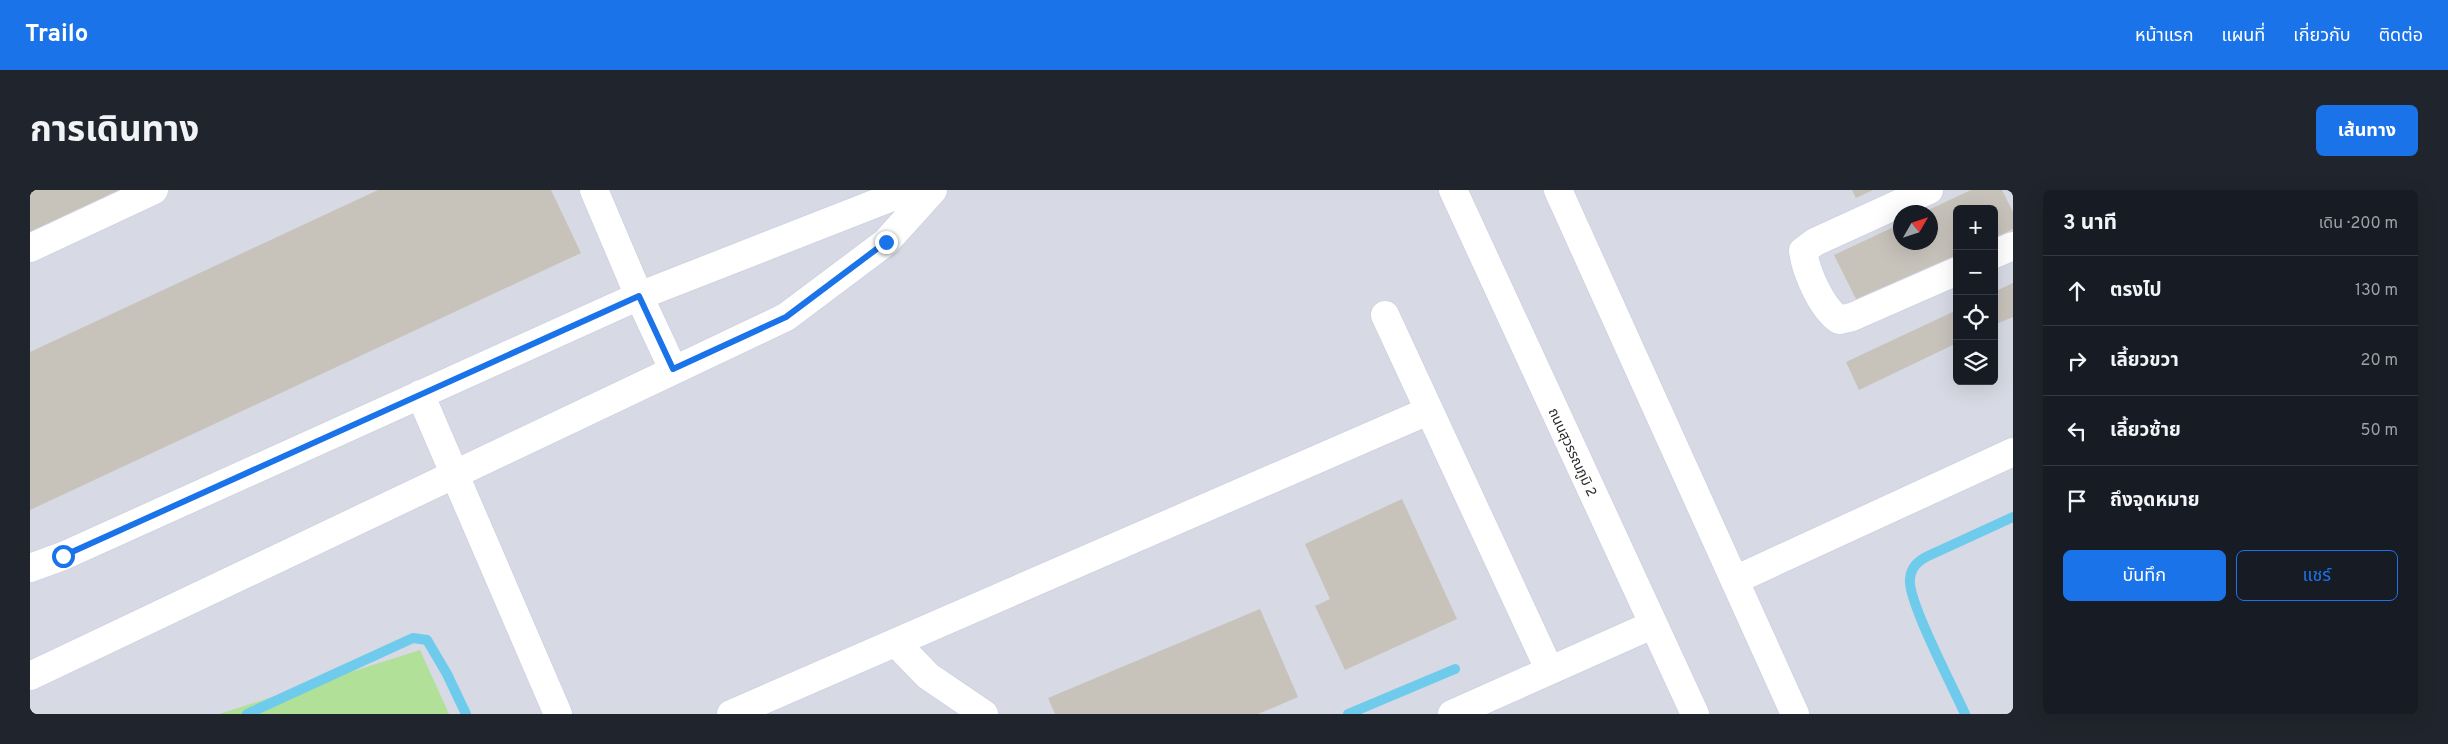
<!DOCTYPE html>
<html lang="th">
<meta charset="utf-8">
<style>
body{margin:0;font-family:Overpass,"Noto Sans Thai",sans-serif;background:#20242c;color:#f1f3f6}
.controls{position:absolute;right:15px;top:15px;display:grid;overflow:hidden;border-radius:8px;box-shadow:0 5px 20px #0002}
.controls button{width:45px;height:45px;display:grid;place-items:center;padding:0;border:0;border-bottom:1px solid #363941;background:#171b24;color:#f1f3f6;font:25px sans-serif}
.compass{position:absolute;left:1863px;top:15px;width:45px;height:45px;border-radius:50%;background:#171b24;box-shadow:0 5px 20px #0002;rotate:51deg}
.stop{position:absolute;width:15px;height:15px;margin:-11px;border:4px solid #1a73e8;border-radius:50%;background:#fff}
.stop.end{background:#1a73e8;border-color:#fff;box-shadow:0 1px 5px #0008}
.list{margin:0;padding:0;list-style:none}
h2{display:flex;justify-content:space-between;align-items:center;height:65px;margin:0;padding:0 20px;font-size:21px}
h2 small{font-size:16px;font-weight:400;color:#9ea1a6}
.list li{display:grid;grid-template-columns:32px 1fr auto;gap:15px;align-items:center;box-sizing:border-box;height:70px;padding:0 20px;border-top:1px solid #363941}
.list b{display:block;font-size:19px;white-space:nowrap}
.list em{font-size:16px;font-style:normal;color:#9ea1a6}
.actions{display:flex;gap:10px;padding:15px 20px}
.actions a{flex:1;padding:11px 0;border:1px solid #1a73e8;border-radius:8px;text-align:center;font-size:18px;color:#1a73e8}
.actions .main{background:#1a73e8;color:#fff}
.icon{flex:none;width:28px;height:28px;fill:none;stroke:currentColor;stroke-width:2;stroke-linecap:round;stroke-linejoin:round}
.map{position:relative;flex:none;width:1983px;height:524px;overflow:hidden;border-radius:8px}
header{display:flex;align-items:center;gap:30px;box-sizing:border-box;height:70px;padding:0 25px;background:#1a73e8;color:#fff}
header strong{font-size:24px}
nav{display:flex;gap:28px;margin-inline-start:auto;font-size:18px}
.intro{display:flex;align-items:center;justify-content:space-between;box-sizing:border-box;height:120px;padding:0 30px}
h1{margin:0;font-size:35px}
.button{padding:12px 22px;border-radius:8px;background:#1a73e8;color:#fff;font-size:18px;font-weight:700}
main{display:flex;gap:30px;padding:0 30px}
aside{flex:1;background:#171b24;border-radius:8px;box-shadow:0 5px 20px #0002}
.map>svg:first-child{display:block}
.airport{fill:#d7d9e4;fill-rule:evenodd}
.green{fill:#b1e198}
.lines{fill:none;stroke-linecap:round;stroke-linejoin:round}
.stream{stroke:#6fcbec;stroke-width:10}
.building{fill:#c7c2ba}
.minor-casing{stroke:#d0d4e2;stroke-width:30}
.minor{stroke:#fff;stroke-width:28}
.route{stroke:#1a73e8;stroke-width:6}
.labels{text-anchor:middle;stroke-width:4;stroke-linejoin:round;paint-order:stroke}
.street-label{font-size:14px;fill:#292929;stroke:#fff}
</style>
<header>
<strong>Trailo</strong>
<nav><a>หน้าแรก</a><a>แผนที่</a><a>เกี่ยวกับ</a><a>ติดต่อ</a></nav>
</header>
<div class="intro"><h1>การเดินทาง</h1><a class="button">เส้นทาง</a></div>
<main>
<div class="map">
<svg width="1983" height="524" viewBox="0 0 1983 524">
<rect width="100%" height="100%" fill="#ebe4db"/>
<path class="airport" d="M 0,0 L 1983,0 L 1983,524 L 0,524 ZM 1927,19 L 1964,19 L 1964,191 L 1927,191 ZM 1870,22 L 1900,22 L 1900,52 L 1870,52 Z"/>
<path class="green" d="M 390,460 L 419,524 L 189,524 Z"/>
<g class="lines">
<path class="stream" d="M 217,524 L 383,448 L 397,450 L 417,484 L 436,524
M 1318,524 L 1425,479
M 1935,524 C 1924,499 1877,410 1880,389 C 1881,377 1888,371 1898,366 L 1983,327"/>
</g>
<path class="building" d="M 0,0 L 93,0 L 0,42 Z
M 348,0 L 521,0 L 551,63 L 0,320 L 0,162 Z
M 1822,0 L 1843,0 L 1826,8 Z
M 1941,0 L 1972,0 L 1983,22 L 1983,39 L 1964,48 L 1964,19 L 1927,19 L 1927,66 L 1828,113 L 1804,65 L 1870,34 L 1870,52 L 1900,52 L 1900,22 L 1894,22 Z
M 1983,93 L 1983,127 L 1964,135 L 1964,102 Z
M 1927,120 L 1927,153 L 1829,200 L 1816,172 Z
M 1372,309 L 1427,429 L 1315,480 L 1285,416 L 1300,409 L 1275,354 Z
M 1230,419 L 1268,507 L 1228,524 L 1025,524 L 1018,508 Z"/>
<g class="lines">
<g class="minor-casing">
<path id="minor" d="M 564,0 L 609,106 L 643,179
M 1423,0 L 1665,524
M 1528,0 L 1765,524
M 1899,0 L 1785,52 L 1773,61 C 1776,82 1791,117 1809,130 L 1822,127 L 1927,81
M 0,58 L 124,0
M 1964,64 L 1983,56
M 1355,125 L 1519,479
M 390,204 L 528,524
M 0,378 L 33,366 L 609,106 L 880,0
M 1705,390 L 1983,262
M 866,453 L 898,486 L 954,524
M 0,486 L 756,127 L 856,52 L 903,0
M 701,524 L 1398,221
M 1422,524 L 1622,435"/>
</g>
<use href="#minor" class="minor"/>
</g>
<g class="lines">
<path class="route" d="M 33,366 L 609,106 L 643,179 L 756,127 L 856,52"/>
</g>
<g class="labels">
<g class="street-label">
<text transform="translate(1543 262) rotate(65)" y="5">ถนนสุวรรณภูมิ 2</text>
</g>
</g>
</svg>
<div class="controls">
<button>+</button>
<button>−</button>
<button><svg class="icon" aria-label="locate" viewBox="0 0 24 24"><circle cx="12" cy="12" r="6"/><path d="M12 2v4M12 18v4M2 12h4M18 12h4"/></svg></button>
<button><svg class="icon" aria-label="layers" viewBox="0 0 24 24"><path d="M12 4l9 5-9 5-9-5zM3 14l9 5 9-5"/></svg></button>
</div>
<svg class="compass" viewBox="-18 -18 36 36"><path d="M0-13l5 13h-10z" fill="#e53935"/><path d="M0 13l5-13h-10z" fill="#9ea1a6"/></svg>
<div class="stop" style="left:33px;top:366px"></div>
<div class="stop end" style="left:856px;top:52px"></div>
</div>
<aside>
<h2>3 นาที<small>เดิน · 200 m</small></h2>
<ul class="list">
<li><svg class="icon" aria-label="ahead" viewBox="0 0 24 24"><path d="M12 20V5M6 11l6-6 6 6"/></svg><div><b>ตรงไป</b></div><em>130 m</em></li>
<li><svg class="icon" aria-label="right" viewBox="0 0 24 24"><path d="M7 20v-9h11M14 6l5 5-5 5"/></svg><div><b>เลี้ยวขวา</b></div><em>20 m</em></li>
<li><svg class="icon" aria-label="left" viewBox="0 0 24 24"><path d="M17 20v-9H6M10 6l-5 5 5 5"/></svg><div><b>เลี้ยวซ้าย</b></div><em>50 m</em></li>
<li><svg class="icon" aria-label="arrive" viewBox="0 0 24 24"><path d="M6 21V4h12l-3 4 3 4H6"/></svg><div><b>ถึงจุดหมาย</b></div></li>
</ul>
<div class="actions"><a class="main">บันทึก</a><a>แชร์</a></div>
</aside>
</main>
